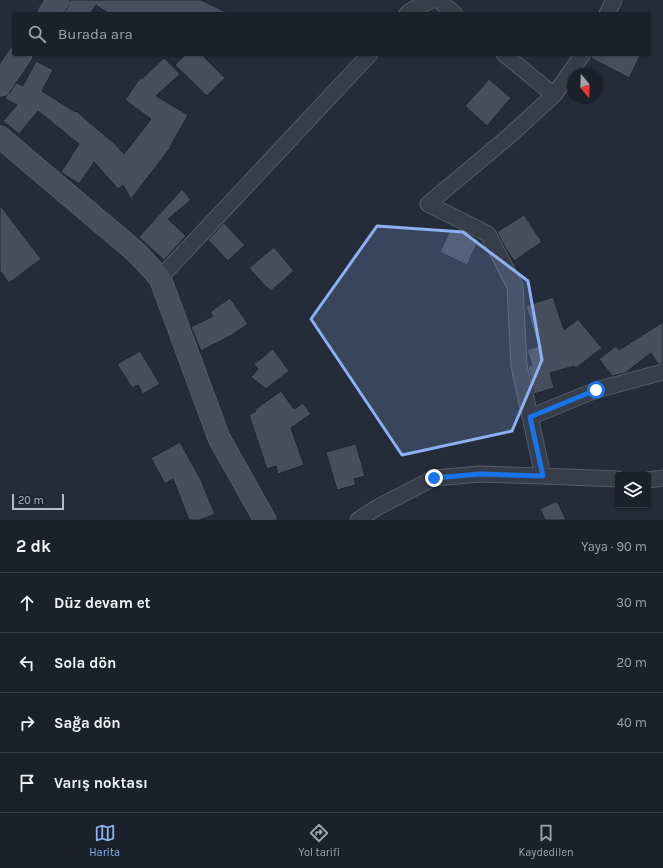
<!DOCTYPE html>
<html lang="tr">
<meta charset="utf-8">
<style>
body{margin:0;font-family:Karla,sans-serif;background:#282e37;color:#f1f3f6}
.controls{position:absolute;right:12px;bottom:12px;display:grid;overflow:hidden;border-radius:4px;box-shadow:0 1px 3px #0004}
.controls button{width:36px;height:36px;display:grid;place-items:center;padding:0;border:0;border-bottom:1px solid #393e47;background:#1b212b;color:#f1f3f6;font:20px sans-serif}
.compass{position:absolute;left:567px;top:68px;width:36px;height:36px;border-radius:50%;background:#1b212b;box-shadow:0 1px 3px #0004;rotate:161deg}
.scale{position:absolute;left:12px;bottom:10px;width:52px;box-sizing:border-box;padding-left:4px;border:2px solid #b2b9c6;border-top:0;font-size:11px;line-height:14px;white-space:nowrap;color:#b2b9c6;-webkit-text-stroke:3px #1c232f;paint-order:stroke}
.stop{position:absolute;width:12px;height:12px;margin:-9px;border:3px solid #1a73e8;border-radius:50%;background:#fff}
.stop.end{background:#1a73e8;border-color:#fff;box-shadow:0 1px 4px #0008}
.list{margin:0;padding:0;list-style:none}
h2{display:flex;justify-content:space-between;align-items:center;height:52px;margin:0;padding:0 16px;font-size:17px}
h2 small{font-size:13px;font-weight:400;color:#a0a3a9}
.list li{display:grid;grid-template-columns:26px 1fr auto;gap:12px;align-items:center;box-sizing:border-box;height:60px;padding:0 16px;border-top:1px solid #393e47}
.list b{display:block;font-size:15px;white-space:nowrap}
.list em{font-size:13px;font-style:normal;color:#a0a3a9}
.icon{flex:none;width:22px;height:22px;fill:none;stroke:currentColor;stroke-width:2;stroke-linecap:round;stroke-linejoin:round}
.map{position:relative;flex:none;width:663px;height:520px;overflow:hidden}
.search{position:absolute;background:#1b212b;box-shadow:0 1px 3px #0004;left:12px;right:12px;top:12px;height:44px;display:flex;align-items:center;gap:10px;box-sizing:border-box;padding:0 14px;border-radius:4px;color:#a0a3a9;font-size:15px}
.sheet{height:292px;background:#1b212b}
nav{display:flex;justify-content:space-around;align-items:center;box-sizing:border-box;height:56px;border-top:1px solid #393e47;background:#1b212b;font-size:11px;color:#a0a3a9}
nav a{display:grid;justify-items:center;gap:2px}
nav .on{color:#8cb0f1}
.map>svg:first-child{display:block}
.building{fill:#454f5e;stroke:#1e2531}
.lines{fill:none;stroke-linecap:round;stroke-linejoin:round}
.street-casing{stroke:#555c68;stroke-width:17}
.secondary-casing{stroke:#555c68;stroke-width:23}
.street{stroke:#373e4a;stroke-width:15}
.secondary{stroke:#454e5d;stroke-width:21}
.route{stroke:#1a73e8;stroke-width:5}
.marked{fill:#8cb0f1;fill-opacity:0.2;stroke:#8cb0f1;stroke-width:3;stroke-linejoin:round}
</style>
<div class="map">
<svg width="663" height="520" viewBox="0 0 663 520">
<rect width="100%" height="100%" fill="#242c39"/>
<path class="building" d="M 70,0 L 201,0 L 230,14 L 109,14 L 96,5 L 90,14 L 63,14 L 68,6 Z
M 186,54 L 201,54 L 225,78 L 207,96 L 175,65 Z
M 592,54 L 641,54 L 629,78 L 591,58 Z
M 164,58 L 180,74 L 156,96 L 188,115 L 170,147 L 171,147 L 131,199 L 123,185 L 118,189 L 94,162 L 79,184 L 61,172 L 79,144 L 38,111 L 19,134 L 3,121 L 17,105 L 5,99 L 7,94 L 10,92 L 16,83 L 23,86 L 36,61 L 53,70 L 42,91 L 75,112 L 76,111 L 115,144 L 124,154 L 151,119 L 125,100 L 140,78 L 143,78 Z
M 489,79 L 511,98 L 487,126 L 465,106 Z
M 182,189 L 191,200 L 168,219 L 186,236 L 164,260 L 139,237 Z
M 0,205 L 41,259 L 9,283 L 0,271 Z
M 524,215 L 542,242 L 514,261 L 505,247 L 497,232 Z
M 224,223 L 245,245 L 228,261 L 208,240 Z
M 451,228 L 479,240 L 467,265 L 440,252 Z
M 274,247 L 294,271 L 271,291 L 267,287 L 266,287 L 249,268 Z
M 553,297 L 564,330 L 578,319 L 602,348 L 576,368 L 574,366 L 550,373 L 554,388 L 534,394 L 528,366 L 532,365 L 527,350 L 538,346 L 526,306 Z
M 230,298 L 248,324 L 232,335 L 201,351 L 191,327 L 213,316 L 210,312 Z
M 663,322 L 663,363 L 658,364 L 651,353 L 625,373 L 612,376 L 599,359 L 616,346 L 619,350 Z
M 273,349 L 289,371 L 266,389 L 251,377 L 258,369 L 254,364 Z
M 140,351 L 160,384 L 143,394 L 138,385 L 132,388 L 117,364 Z
M 281,391 L 294,409 L 303,403 L 311,414 L 291,428 L 304,465 L 278,474 L 276,466 L 267,469 L 249,415 L 256,411 L 254,410 Z
M 180,442 L 201,480 L 215,514 L 200,520 L 189,520 L 173,479 L 165,484 L 151,458 Z
M 356,444 L 365,476 L 354,479 L 356,485 L 337,490 L 326,452 Z
M 557,501 L 566,520 L 545,520 L 540,509 Z"/>
<g class="lines">
<g class="street-casing">
<path id="street" d="M 438,0 L 455,14
M 407,14 L 410,11 L 432,0
M 607,14 L 614,0
M 504,54 L 554,95
M 160,278 L 370,54
M 530,417 L 596,390 L 663,372
M 543,476 L 519,366 L 515,286 L 488,234 L 428,204 L 507,138 L 554,95 L 583,54
M 648,480 L 663,478
M 358,520 L 378,507 L 434,478 L 480,474 L 543,476 L 618,479"/>
</g>
<g class="secondary-casing">
<path id="secondary" d="M 49,14 L 58,0
M 0,85 L 21,54
M 0,137 L 137,253 L 160,278 L 219,438 L 265,520"/>
</g>
<use href="#street" class="street"/>
<use href="#secondary" class="secondary"/>
</g>
<g class="lines">
<path class="route" d="M 434,478 L 480,474 L 543,476 L 530,417 L 596,390"/>
</g>
<path class="marked" d="M 377,226 L 463,232 L 528,281 L 542,360 L 512,431 L 402,455 L 311,319 Z"/>
</svg>
<div class="controls">
<button><svg class="icon" aria-label="layers" viewBox="0 0 24 24"><path d="M12 4l9 5-9 5-9-5zM3 14l9 5 9-5"/></svg></button>
</div>
<svg class="compass" viewBox="-18 -18 36 36"><path d="M0-13l5 13h-10z" fill="#e53935"/><path d="M0 13l5-13h-10z" fill="#a0a3a9"/></svg>
<div class="scale">20 m</div>
<div class="stop" style="left:596px;top:390px"></div>
<div class="stop end" style="left:434px;top:478px"></div>
<div class="search"><svg class="icon" aria-label="search" viewBox="0 0 24 24"><circle cx="10" cy="10" r="6"/><path d="M15 15l6 6"/></svg>Burada ara</div>
</div>
<section class="sheet">
<h2>2 dk<small>Yaya · 90 m</small></h2>
<ul class="list">
<li><svg class="icon" aria-label="ahead" viewBox="0 0 24 24"><path d="M12 20V5M6 11l6-6 6 6"/></svg><div><b>Düz devam et</b></div><em>30 m</em></li>
<li><svg class="icon" aria-label="left" viewBox="0 0 24 24"><path d="M17 20v-9H6M10 6l-5 5 5 5"/></svg><div><b>Sola dön</b></div><em>20 m</em></li>
<li><svg class="icon" aria-label="right" viewBox="0 0 24 24"><path d="M7 20v-9h11M14 6l5 5-5 5"/></svg><div><b>Sağa dön</b></div><em>40 m</em></li>
<li><svg class="icon" aria-label="arrive" viewBox="0 0 24 24"><path d="M6 21V4h12l-3 4 3 4H6"/></svg><div><b>Varış noktası</b></div></li>
</ul>
</section>
<nav>
<a class="on"><svg class="icon" aria-label="map" viewBox="0 0 24 24"><path d="M3 6l6-2 6 2 6-2v14l-6 2-6-2-6 2zM9 4v14M15 6v14"/></svg>Harita</a>
<a><svg class="icon" aria-label="directions" viewBox="0 0 24 24"><path d="M12 3l9 9-9 9-9-9zM9 14v-3h6M13 9l2 2-2 2"/></svg>Yol tarifi</a>
<a><svg class="icon" aria-label="saved" viewBox="0 0 24 24"><path d="M7 4h10v16l-5-4-5 4z"/></svg>Kaydedilen</a>
</nav>
